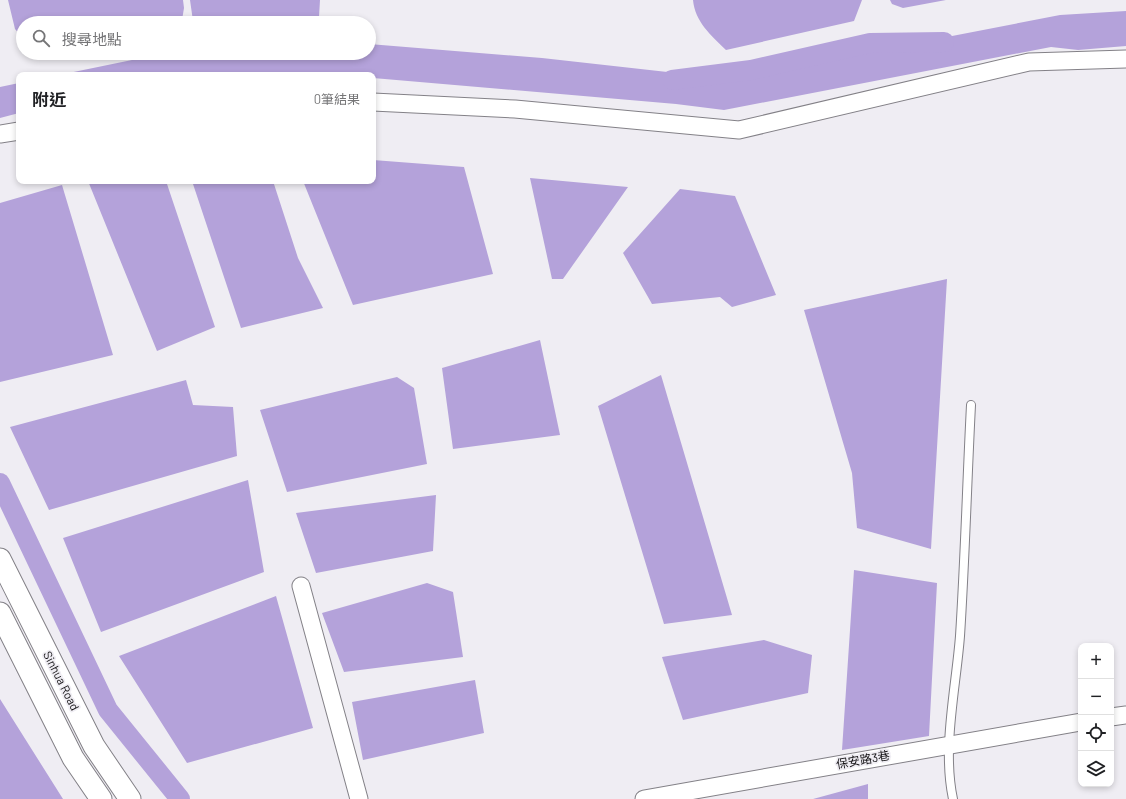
<!DOCTYPE html>
<html lang="zh-TW">
<meta charset="utf-8">
<style>
body{margin:0;font-family:Barlow,"Noto Sans TC",sans-serif;background:#f2f2f2;color:#202124}
.controls{position:absolute;right:12px;bottom:12px;display:grid;overflow:hidden;border-radius:8px;box-shadow:0 2px 6px #0003}
.controls button{width:36px;height:36px;display:grid;place-items:center;padding:0;border:0;border-bottom:1px solid #e0e0e0;background:#fff;color:#202124;font:20px sans-serif}
.list{margin:0;padding:0;list-style:none}
h2{display:flex;justify-content:space-between;align-items:center;height:52px;margin:0;padding:0 16px;font-size:17px}
h2 small{font-size:13px;font-weight:400;color:#757577}
.icon{flex:none;width:22px;height:22px;fill:none;stroke:currentColor;stroke-width:2;stroke-linecap:round;stroke-linejoin:round}
.map{position:relative;flex:none;width:1126px;height:799px;overflow:hidden}
.search{position:absolute;background:#fff;box-shadow:0 2px 6px #0003;left:16px;top:16px;width:360px;height:44px;display:flex;align-items:center;gap:10px;box-sizing:border-box;padding:0 14px;border-radius:22px;color:#757577;font-size:15px}
.panel{position:absolute;background:#fff;box-shadow:0 2px 6px #0003;left:16px;top:72px;width:360px;height:112px;border-radius:8px}
.map>svg:first-child{display:block}
.water{fill:#b4a2da}
.lines{fill:none;stroke-linecap:round;stroke-linejoin:round}
.canal{stroke:#b4a2da;stroke-width:20}
.service-casing{stroke:#838187;stroke-width:10}
.minor-casing{stroke:#838187;stroke-width:19}
.tertiary-casing{stroke:#838187;stroke-width:23}
.service{stroke:#fff;stroke-width:8}
.minor{stroke:#fff;stroke-width:17}
.tertiary{stroke:#fff;stroke-width:21}
.labels{text-anchor:middle;stroke-width:3.5;stroke-linejoin:round;paint-order:stroke}
.street-label{font-size:12px;fill:#141315;stroke:#efedf3}
</style>
<div class="map">
<svg width="1126" height="799" viewBox="0 0 1126 799">
<rect width="100%" height="100%" fill="#efedf3"/>
<path class="water" d="M 8,0 L 183,0 L 184,8 L 182,20 L 164,23 L 23,23 L 23,38 L 15,29 Z
M 190,0 L 320,0 L 319,17 L 193,21 Z
M 693,0 L 862,0 L 854,21 L 726,50 C 711,35 695,22 693,0 Z
M 890,0 L 946,0 L 903,8 L 892,4 Z
M 1126,11 L 1126,46 L 1078,50 L 1051,47 L 724,110 L 676,104 L 373,78 L 373,75 L 59,75 L 166,53 L 369,53 L 369,44 L 542,58 L 730,79 L 1060,15 Z
M 19,83 L 19,113 L 0,118 L 0,87 Z
M 373,160 L 464,167 L 493,274 L 353,305 L 303,181 L 373,181 Z
M 530,178 L 628,187 L 563,279 L 552,279 Z
M 88,181 L 166,181 L 215,327 L 157,351 Z
M 192,181 L 273,181 L 298,258 L 323,308 L 241,328 Z
M 62,185 L 113,355 L 0,382 L 0,203 Z
M 680,189 L 735,196 L 776,295 L 732,307 L 720,297 L 652,304 L 623,253 Z
M 947,279 L 931,549 L 857,528 L 852,473 L 804,310 Z
M 540,340 L 560,435 L 453,449 L 442,368 Z
M 661,375 L 732,615 L 664,624 L 598,406 Z
M 397,377 L 414,388 L 427,464 L 287,492 L 260,410 Z
M 186,380 L 193,405 L 233,407 L 237,456 L 49,510 L 10,427 Z
M 248,480 L 264,572 L 101,632 L 63,538 Z
M 436,495 L 433,551 L 316,573 L 296,513 Z
M 854,570 L 937,583 L 929,736 L 842,750 Z
M 427,583 L 453,592 L 463,657 L 344,672 L 322,613 Z
M 276,596 L 313,728 L 187,763 L 119,656 Z
M 764,640 L 812,655 L 808,693 L 683,720 L 662,657 Z
M 475,680 L 484,733 L 363,760 L 352,702 Z
M 0,699 L 63,799 L 0,799 Z
M 868,784 L 868,799 L 813,799 Z"/>
<g class="lines">
<path class="canal" d="M 672,80 L 751,70 L 870,43 L 944,42
M 0,483 L 108,710 L 180,799"/>
<g class="service-casing">
<path id="service" d="M 953,799 C 942,748 956,688 960,636 C 965,559 967,482 971,405"/>
</g>
<g class="minor-casing">
<path id="minor" d="M 373,102 L 515,109 L 739,130 L 1029,62 L 1126,59
M 0,134 L 19,131
M 301,586 L 359,799
M 1111,717 L 1126,715
M 644,799 L 1081,722"/>
</g>
<g class="tertiary-casing">
<path id="tertiary" d="M 0,559 L 94,746 L 130,799
M 0,613 L 73,758 L 101,799"/>
</g>
<use href="#service" class="service"/>
<use href="#minor" class="minor"/>
<use href="#tertiary" class="tertiary"/>
</g>
<g class="labels">
<g class="street-label">
<text transform="translate(61 681) rotate(63)" y="4">Sinhua Road</text>
<text transform="translate(863 760) rotate(-10)" y="4">保安路3巷</text>
</g>
</g>
</svg>
<div class="controls">
<button>+</button>
<button>−</button>
<button><svg class="icon" aria-label="locate" viewBox="0 0 24 24"><circle cx="12" cy="12" r="6"/><path d="M12 2v4M12 18v4M2 12h4M18 12h4"/></svg></button>
<button><svg class="icon" aria-label="layers" viewBox="0 0 24 24"><path d="M12 4l9 5-9 5-9-5zM3 14l9 5 9-5"/></svg></button>
</div>
<div class="search"><svg class="icon" aria-label="search" viewBox="0 0 24 24"><circle cx="10" cy="10" r="6"/><path d="M15 15l6 6"/></svg>搜尋地點</div>
<section class="panel">
<h2>附近<small>0筆結果</small></h2>
<ul class="list">
</ul>
</section>
</div>
